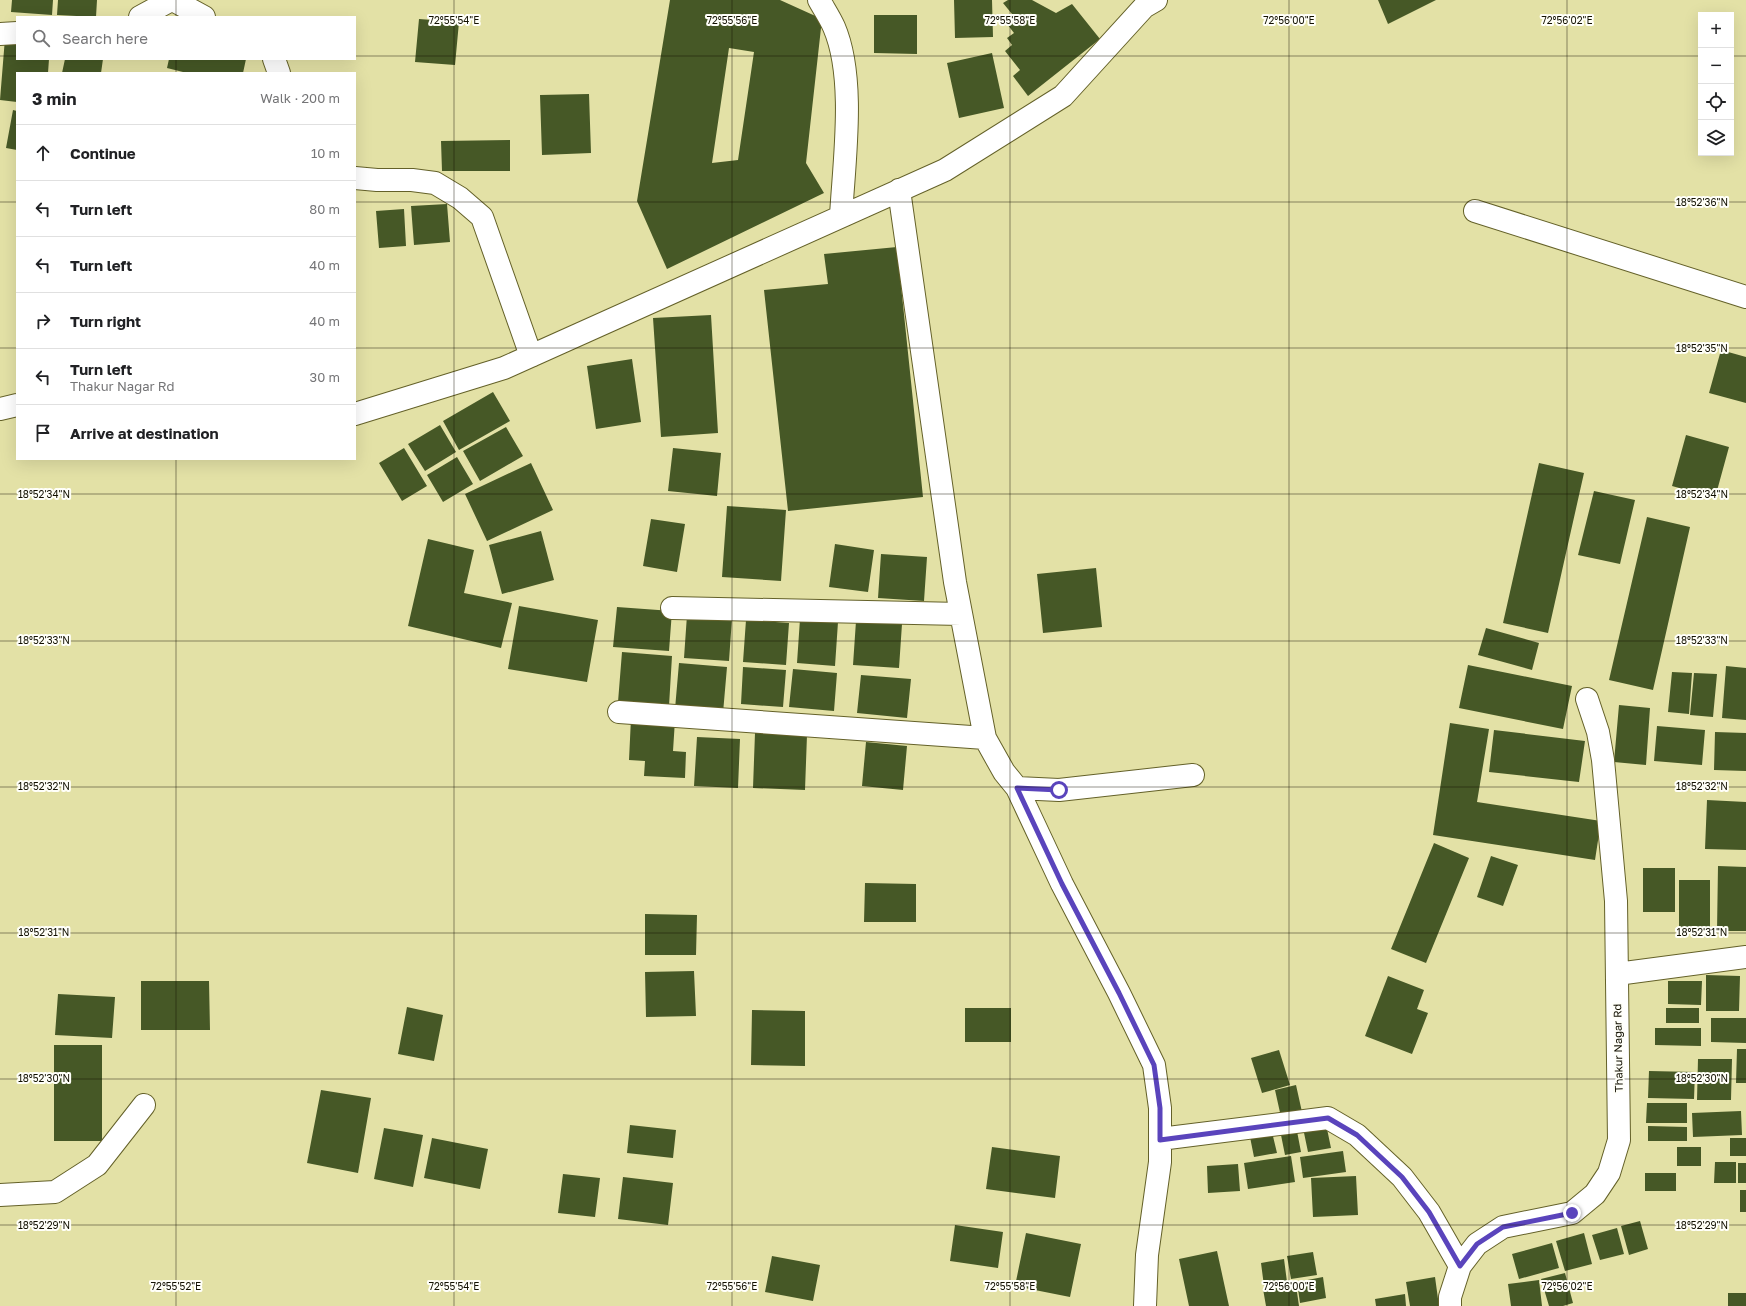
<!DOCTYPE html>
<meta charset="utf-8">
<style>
body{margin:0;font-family:"Golos Text",sans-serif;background:#f2f2f2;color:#202124}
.controls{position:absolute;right:12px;top:12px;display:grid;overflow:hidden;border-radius:0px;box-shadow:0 4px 16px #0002}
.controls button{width:36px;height:36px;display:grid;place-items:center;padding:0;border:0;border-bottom:1px solid #e0e0e0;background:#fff;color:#202124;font:20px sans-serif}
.stop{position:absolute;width:12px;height:12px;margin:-9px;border:3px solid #5a44bc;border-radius:50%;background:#fff}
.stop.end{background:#5a44bc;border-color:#fff;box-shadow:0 1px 4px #0008}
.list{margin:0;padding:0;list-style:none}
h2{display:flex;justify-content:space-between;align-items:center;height:52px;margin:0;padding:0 16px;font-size:17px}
h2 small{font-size:13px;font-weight:400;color:#757577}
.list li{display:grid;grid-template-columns:26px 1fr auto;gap:12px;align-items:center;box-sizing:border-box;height:56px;padding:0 16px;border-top:1px solid #e0e0e0}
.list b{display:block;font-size:15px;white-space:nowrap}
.list p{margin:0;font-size:13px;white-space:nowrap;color:#757577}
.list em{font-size:13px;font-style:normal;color:#757577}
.icon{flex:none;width:22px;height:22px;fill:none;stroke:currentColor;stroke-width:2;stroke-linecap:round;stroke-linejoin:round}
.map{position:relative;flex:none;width:1746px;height:1306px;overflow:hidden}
.search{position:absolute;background:#fff;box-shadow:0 4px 16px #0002;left:16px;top:16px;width:340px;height:44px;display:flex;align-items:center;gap:10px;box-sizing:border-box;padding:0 14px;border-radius:0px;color:#757577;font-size:15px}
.panel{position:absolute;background:#fff;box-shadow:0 4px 16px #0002;left:16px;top:72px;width:340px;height:388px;border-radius:0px}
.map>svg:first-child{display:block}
.building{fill:#465826;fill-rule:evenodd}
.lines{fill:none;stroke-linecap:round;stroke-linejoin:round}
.minor-casing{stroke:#646129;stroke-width:24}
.minor{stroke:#fff;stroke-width:22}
.route{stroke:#5a44bc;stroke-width:5}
.ticks{fill:none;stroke:#121000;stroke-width:1;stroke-opacity:0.45}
.labels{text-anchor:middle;stroke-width:4;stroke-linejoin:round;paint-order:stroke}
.street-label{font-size:11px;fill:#121000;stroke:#fffff9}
.ticks-label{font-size:10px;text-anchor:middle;fill:#121000;stroke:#fffff9;stroke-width:4;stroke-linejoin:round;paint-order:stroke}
</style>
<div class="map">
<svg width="1746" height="1306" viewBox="0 0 1746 1306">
<rect width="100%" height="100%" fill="#e3e1a6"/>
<path class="building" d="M 12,0 L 53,0 L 52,15 L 11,12 Z
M 58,0 L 97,0 L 96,17 L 57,15 Z
M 670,0 L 780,0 L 822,19 L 806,163 L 824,193 L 667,269 L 637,201 ZM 729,48 L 754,52 L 738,160 L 712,163 Z
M 954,0 L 992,0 L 993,37 L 955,38 Z
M 1008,0 L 1032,0 L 1056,13 L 1072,4 L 1100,39 L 1028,96 L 1013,76 L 1020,70 L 1005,51 L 1012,45 L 1007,38 L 1014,33 L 1004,20 L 1012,14 L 1003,3 Z
M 1378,0 L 1436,0 L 1388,24 Z
M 874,15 L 917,15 L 917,54 L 874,53 Z
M 419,19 L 459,22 L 455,65 L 415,62 Z
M 5,38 L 17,39 L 17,59 L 49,59 L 48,73 L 17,73 L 17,102 L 0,100 Z
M 992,53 L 1004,108 L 959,118 L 947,63 Z
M 65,59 L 103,59 L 101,73 L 62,73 Z
M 169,59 L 246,59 L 243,73 L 187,73 L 167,68 Z
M 589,94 L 591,153 L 542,155 L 540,95 Z
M 13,110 L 17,111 L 17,150 L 6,148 Z
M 510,140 L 510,171 L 442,171 L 441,141 Z
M 447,204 L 450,242 L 414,245 L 411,206 Z
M 404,209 L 406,246 L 379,248 L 376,211 Z
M 897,247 L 923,497 L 788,511 L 764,290 L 828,284 L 824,254 Z
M 711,315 L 718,433 L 661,437 L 653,318 Z
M 1721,350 L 1746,357 L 1746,403 L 1709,393 Z
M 632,359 L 641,422 L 596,429 L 587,366 Z
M 493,392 L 510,421 L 459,450 L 443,421 Z
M 440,425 L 456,452 L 425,471 L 408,444 Z
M 506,427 L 523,456 L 480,481 L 463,451 Z
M 1686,435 L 1729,447 L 1715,498 L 1672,486 Z
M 404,448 L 427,486 L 402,501 L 379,463 Z
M 673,448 L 721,453 L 717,496 L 668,491 Z
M 457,457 L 473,484 L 443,502 L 427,475 Z
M 531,463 L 553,510 L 487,541 L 465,494 Z
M 1539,463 L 1584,473 L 1548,633 L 1503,623 Z
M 1594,491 L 1635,500 L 1620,564 L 1578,555 Z
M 727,506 L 786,510 L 781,581 L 722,577 Z
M 1647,517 L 1690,527 L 1653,690 L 1609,680 Z
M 651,519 L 685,524 L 677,572 L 643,566 Z
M 541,531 L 554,580 L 502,594 L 489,545 Z
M 428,539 L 474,550 L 464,593 L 512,603 L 501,648 L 408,626 Z
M 835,544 L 874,550 L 868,592 L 829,587 Z
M 881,554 L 927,557 L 924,601 L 878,598 Z
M 1096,568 L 1102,627 L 1043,633 L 1037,574 Z
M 519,606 L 598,620 L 587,682 L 508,669 Z
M 617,607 L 672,611 L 669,651 L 613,647 Z
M 687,615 L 732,618 L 729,661 L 684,658 Z
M 800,619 L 838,622 L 835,666 L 797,663 Z
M 746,620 L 789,623 L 786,665 L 743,662 Z
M 856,621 L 902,624 L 899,668 L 853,665 Z
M 1486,628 L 1539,643 L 1532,670 L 1478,655 Z
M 622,652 L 672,656 L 669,706 L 618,702 Z
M 679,663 L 727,667 L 723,713 L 675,709 Z
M 1468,665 L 1572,686 L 1563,729 L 1459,708 Z
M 1726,666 L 1746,668 L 1746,720 L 1722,718 Z
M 743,667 L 786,670 L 783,707 L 741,704 Z
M 793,669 L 837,673 L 834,711 L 789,707 Z
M 1672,672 L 1692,673 L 1689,714 L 1668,712 Z
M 1694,673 L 1717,674 L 1713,717 L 1690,715 Z
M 861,675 L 911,679 L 907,718 L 857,713 Z
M 1619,705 L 1650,708 L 1646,765 L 1614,762 Z
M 631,718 L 675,720 L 673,751 L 686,752 L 685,778 L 644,776 L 645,761 L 629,760 Z
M 1450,723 L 1489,729 L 1477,802 L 1601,821 L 1595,860 L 1433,835 Z
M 1657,726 L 1705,730 L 1702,765 L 1654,761 Z
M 1494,730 L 1585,741 L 1579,782 L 1489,772 Z
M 1715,732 L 1746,733 L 1746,771 L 1714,770 Z
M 755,733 L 807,735 L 805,790 L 753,788 Z
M 697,737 L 740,739 L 738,788 L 694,786 Z
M 866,742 L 907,746 L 903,790 L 862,786 Z
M 1707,800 L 1746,802 L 1746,850 L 1705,849 Z
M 1434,843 L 1469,858 L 1426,963 L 1391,949 Z
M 1491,856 L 1518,865 L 1503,906 L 1477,897 Z
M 1718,866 L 1746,867 L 1746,931 L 1717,931 Z
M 1643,868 L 1675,868 L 1675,912 L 1643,912 Z
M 1679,880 L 1710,880 L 1710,931 L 1679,930 Z
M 865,883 L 916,884 L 916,922 L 864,922 Z
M 645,914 L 697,915 L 696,955 L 645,955 Z
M 694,971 L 696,1016 L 646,1017 L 645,972 Z
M 1706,975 L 1740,976 L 1739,1011 L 1706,1011 Z
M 1388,976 L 1424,990 L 1417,1009 L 1428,1013 L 1412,1054 L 1365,1036 Z
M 141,981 L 209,981 L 210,1030 L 141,1030 Z
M 1668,981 L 1702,981 L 1701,1005 L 1668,1004 Z
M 58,994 L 115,997 L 112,1038 L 55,1035 Z
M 407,1007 L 443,1015 L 434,1061 L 398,1054 Z
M 965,1008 L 1011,1008 L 1011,1042 L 965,1042 Z
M 1666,1008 L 1699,1008 L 1699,1023 L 1666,1023 Z
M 752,1010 L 805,1011 L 805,1066 L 751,1065 Z
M 1711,1018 L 1746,1018 L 1746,1043 L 1711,1042 Z
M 1655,1028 L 1701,1028 L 1701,1046 L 1655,1045 Z
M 54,1045 L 102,1045 L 102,1141 L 54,1141 Z
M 1737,1049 L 1746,1049 L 1746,1083 L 1736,1083 Z
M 1279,1050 L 1290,1085 L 1262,1093 L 1251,1058 Z
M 1698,1059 L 1732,1059 L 1731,1100 L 1697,1100 Z
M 1649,1071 L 1695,1072 L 1694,1099 L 1648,1098 Z
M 1296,1085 L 1302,1112 L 1281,1117 L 1275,1090 Z
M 321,1090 L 371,1098 L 358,1173 L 307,1163 Z
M 1647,1103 L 1687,1103 L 1687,1123 L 1646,1123 Z
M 1741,1111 L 1742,1135 L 1693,1137 L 1692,1113 Z
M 1326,1124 L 1331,1148 L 1308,1152 L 1303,1128 Z
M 630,1125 L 676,1130 L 673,1158 L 627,1153 Z
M 1296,1126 L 1301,1152 L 1285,1155 L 1280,1130 Z
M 1648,1126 L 1687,1127 L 1687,1141 L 1648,1141 Z
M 384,1128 L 423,1135 L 413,1187 L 374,1179 Z
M 1271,1128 L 1277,1153 L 1254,1157 L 1249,1132 Z
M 432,1138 L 488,1149 L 480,1189 L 424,1178 Z
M 1730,1138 L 1746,1138 L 1746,1156 L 1730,1156 Z
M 992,1147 L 1060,1156 L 1055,1198 L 986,1189 Z
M 1677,1147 L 1701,1147 L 1701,1166 L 1677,1166 Z
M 1343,1151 L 1346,1172 L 1303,1178 L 1300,1157 Z
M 1291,1156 L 1295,1182 L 1248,1189 L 1244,1163 Z
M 1715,1162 L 1736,1162 L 1736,1183 L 1714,1183 Z
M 1738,1163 L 1746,1163 L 1746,1183 L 1738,1183 Z
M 1238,1164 L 1240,1191 L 1208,1193 L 1207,1166 Z
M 1645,1173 L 1676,1173 L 1676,1191 L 1645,1191 Z
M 563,1174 L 600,1178 L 595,1217 L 558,1213 Z
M 1356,1176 L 1358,1215 L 1313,1217 L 1311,1178 Z
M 623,1177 L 673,1183 L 668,1225 L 618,1219 Z
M 1740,1190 L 1746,1190 L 1746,1212 L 1740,1212 Z
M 1640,1221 L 1648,1249 L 1629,1255 L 1621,1226 Z
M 955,1225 L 1003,1232 L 998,1268 L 950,1261 Z
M 1617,1228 L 1624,1254 L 1600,1260 L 1592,1235 Z
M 1026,1233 L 1081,1244 L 1070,1297 L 1015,1286 Z
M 1584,1233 L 1592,1264 L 1565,1271 L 1556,1241 Z
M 1552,1243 L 1559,1268 L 1519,1279 L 1512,1254 Z
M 1217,1251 L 1229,1306 L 1189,1306 L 1179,1259 Z
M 1313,1252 L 1317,1275 L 1291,1279 L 1287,1256 Z
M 772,1256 L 820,1265 L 813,1301 L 765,1292 Z
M 1284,1259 L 1287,1282 L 1264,1286 L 1261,1263 Z
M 1565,1273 L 1573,1303 L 1563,1306 L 1549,1306 L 1541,1279 Z
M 1323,1277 L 1326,1298 L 1300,1303 L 1297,1282 Z
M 1435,1277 L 1439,1306 L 1410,1306 L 1406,1282 Z
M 1539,1280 L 1542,1306 L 1511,1306 L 1508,1284 Z
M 1296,1285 L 1299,1306 L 1266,1306 L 1263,1289 Z
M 1728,1293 L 1746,1293 L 1746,1306 L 1728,1306 Z
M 1405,1294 L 1406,1306 L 1376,1306 L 1375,1299 Z"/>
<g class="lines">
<g class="minor-casing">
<path id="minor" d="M 173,0 L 204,17
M 819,0 C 824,9 830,18 834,27 C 856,78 844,161 841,216
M 140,17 L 171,0
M 0,34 L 17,33
M 274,59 L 279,73
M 355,178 L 377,180 L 412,180 L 435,183 L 460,198 L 482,217 L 531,356
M 899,190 L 955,582 L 985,738 L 1004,772 L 1017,788 L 1059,790 L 1193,775
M 1475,211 L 1746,297
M 0,409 L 17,405
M 355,414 L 504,368 L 945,170 L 1063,96 L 1144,7 L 1156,0
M 672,608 L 961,614
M 619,712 L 985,738
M 1017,788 L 1062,884 L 1119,993 L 1154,1065 L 1160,1108 L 1160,1162 L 1147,1255 L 1145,1306
M 1617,974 L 1746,957
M 1160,1139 L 1328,1118 L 1357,1135 L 1402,1177 L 1429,1212 L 1460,1266
M 0,1195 L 55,1192 L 97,1165 L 144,1105
M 1450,1306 L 1450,1297 L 1460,1266 L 1477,1244 L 1503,1227 L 1572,1213 L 1595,1194 L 1609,1173 L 1619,1140 L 1616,901 L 1603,760 L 1598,732 L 1587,699"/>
</g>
<use href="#minor" class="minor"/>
</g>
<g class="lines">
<path class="route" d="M 1059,790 L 1017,788 L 1062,884 L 1119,993 L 1154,1065 L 1160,1108 L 1160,1140 L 1328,1118 L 1357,1135 L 1402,1177 L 1429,1212 L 1460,1266 L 1477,1244 L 1503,1227 L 1572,1213"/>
</g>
<path class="ticks" d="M 176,0 L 176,17M 454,0 L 454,1306M 732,0 L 732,1306M 1010,0 L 1010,1306M 1289,0 L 1289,1306M 1567,0 L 1567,1306M 0,56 L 17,56M 355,56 L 1701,56M 1731,56 L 1746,56M 176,59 L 176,73M 0,202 L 17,202M 355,202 L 1746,202M 0,348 L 17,348M 355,348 L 1746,348M 176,459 L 176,1306M 0,494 L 1746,494M 0,641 L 1746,641M 0,787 L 1746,787M 0,933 L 1746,933M 0,1079 L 1746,1079M 0,1225 L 1746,1225"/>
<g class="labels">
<g class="street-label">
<text transform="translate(1618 1048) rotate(-91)" y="4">Thakur Nagar Rd</text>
</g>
</g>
<g class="ticks-label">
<text x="454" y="24">72°55'54"E</text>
<text x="732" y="24">72°55'56"E</text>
<text x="1010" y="24">72°55'58"E</text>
<text x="1289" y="24">72°56'00"E</text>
<text x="1567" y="24">72°56'02"E</text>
<text x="1702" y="206">18°52'36"N</text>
<text x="1702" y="352">18°52'35"N</text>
<text x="44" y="498">18°52'34"N</text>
<text x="1702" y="498">18°52'34"N</text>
<text x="44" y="644">18°52'33"N</text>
<text x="1702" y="644">18°52'33"N</text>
<text x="44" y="790">18°52'32"N</text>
<text x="1702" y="790">18°52'32"N</text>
<text x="44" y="936">18°52'31"N</text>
<text x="1702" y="936">18°52'31"N</text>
<text x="44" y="1082">18°52'30"N</text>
<text x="1702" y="1082">18°52'30"N</text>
<text x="44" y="1229">18°52'29"N</text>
<text x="1702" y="1229">18°52'29"N</text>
<text x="176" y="1290">72°55'52"E</text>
<text x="454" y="1290">72°55'54"E</text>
<text x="732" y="1290">72°55'56"E</text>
<text x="1010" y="1290">72°55'58"E</text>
<text x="1289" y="1290">72°56'00"E</text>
<text x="1567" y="1290">72°56'02"E</text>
</g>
</svg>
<div class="controls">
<button>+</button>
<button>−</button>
<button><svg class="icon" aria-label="locate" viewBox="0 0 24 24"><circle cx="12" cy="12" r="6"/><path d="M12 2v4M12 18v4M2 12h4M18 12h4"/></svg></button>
<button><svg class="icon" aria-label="layers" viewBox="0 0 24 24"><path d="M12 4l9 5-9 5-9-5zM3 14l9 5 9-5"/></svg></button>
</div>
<div class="stop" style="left:1059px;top:790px"></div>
<div class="stop end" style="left:1572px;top:1213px"></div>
<div class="search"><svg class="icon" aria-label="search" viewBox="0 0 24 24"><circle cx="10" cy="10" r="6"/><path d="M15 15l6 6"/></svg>Search here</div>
<section class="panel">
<h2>3 min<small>Walk · 200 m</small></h2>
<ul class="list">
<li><svg class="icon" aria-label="ahead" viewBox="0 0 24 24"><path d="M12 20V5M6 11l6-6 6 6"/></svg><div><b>Continue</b></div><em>10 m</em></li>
<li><svg class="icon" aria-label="left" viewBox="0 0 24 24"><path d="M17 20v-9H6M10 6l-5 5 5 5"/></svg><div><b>Turn left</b></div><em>80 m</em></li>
<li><svg class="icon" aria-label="left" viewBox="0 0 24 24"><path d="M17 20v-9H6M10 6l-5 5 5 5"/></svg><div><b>Turn left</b></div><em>40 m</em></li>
<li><svg class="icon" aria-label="right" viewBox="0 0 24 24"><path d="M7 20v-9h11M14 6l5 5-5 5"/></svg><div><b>Turn right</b></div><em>40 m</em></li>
<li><svg class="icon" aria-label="left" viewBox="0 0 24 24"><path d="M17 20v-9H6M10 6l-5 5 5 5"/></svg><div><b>Turn left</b><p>Thakur Nagar Rd</p></div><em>30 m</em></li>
<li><svg class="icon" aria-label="arrive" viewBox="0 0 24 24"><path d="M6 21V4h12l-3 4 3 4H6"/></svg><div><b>Arrive at destination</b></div></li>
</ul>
</section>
</div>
